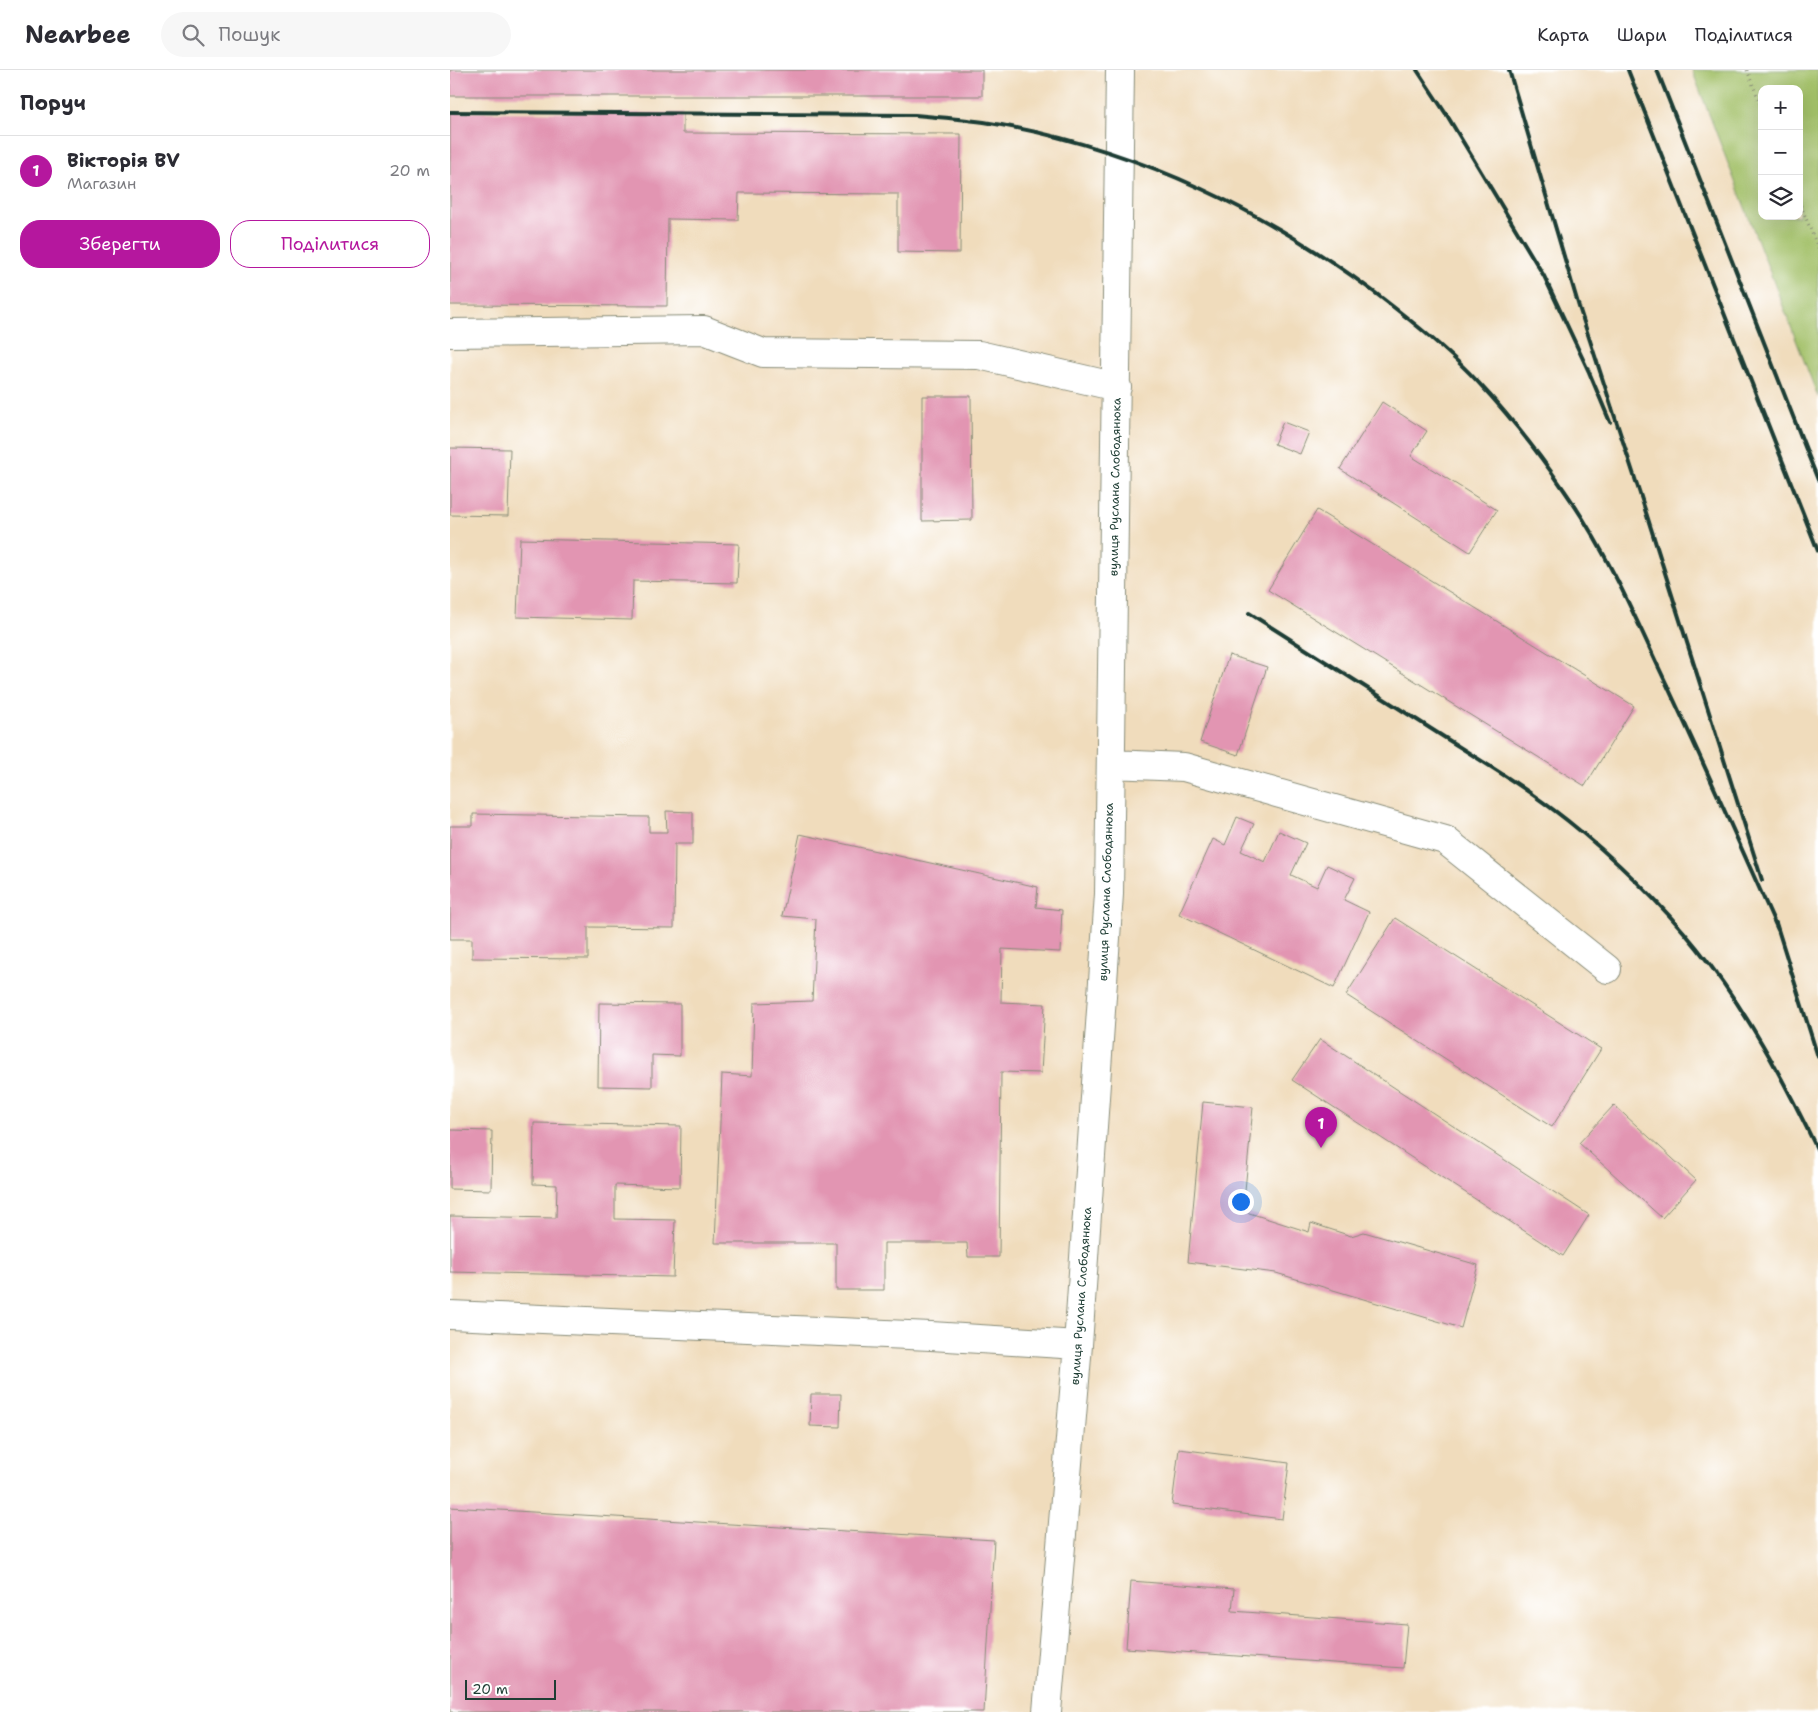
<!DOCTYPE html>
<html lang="uk">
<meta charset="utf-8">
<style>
body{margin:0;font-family:"Shantell Sans",sans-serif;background:#f7f7f7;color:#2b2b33}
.controls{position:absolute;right:15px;top:15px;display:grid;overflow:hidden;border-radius:10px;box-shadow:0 5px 20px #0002}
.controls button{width:45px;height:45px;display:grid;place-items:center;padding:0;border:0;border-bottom:1px solid #e1e1e2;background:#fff;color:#2b2b33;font:25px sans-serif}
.scale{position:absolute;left:15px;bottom:12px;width:91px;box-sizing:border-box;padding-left:5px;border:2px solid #1f3d34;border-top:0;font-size:14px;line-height:18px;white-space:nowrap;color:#1f3d34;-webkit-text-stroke:4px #fff;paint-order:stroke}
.you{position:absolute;left:790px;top:1131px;width:18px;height:18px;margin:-12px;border:4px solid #fff;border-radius:50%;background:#1a73e8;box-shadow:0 0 0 8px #1a73e833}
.badge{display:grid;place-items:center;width:32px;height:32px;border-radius:50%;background:#b5179e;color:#fff;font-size:16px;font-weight:700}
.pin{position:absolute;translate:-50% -41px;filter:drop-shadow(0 1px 2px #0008)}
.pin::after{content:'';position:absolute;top:26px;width:18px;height:15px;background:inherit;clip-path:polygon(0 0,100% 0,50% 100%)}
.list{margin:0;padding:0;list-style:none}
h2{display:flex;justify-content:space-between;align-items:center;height:65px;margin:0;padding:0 20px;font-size:21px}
h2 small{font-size:16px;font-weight:400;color:#7c7c81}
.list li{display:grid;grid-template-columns:32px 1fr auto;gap:15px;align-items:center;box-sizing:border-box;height:70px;padding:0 20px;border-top:1px solid #e1e1e2}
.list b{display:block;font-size:19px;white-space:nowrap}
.list p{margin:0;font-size:16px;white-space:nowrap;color:#7c7c81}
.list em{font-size:16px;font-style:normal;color:#7c7c81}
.actions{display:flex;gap:10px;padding:15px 20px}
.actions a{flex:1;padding:11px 0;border:1px solid #b5179e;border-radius:20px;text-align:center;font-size:18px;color:#b5179e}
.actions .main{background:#b5179e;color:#fff}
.icon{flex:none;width:28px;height:28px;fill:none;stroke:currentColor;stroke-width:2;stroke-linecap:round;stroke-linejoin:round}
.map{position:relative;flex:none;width:1368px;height:1642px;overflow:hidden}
header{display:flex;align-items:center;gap:30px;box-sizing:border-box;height:70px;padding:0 25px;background:#fff;border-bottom:1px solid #e1e1e2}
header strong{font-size:24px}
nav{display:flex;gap:28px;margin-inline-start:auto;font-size:18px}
.search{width:350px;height:45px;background:#f7f7f7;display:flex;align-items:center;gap:12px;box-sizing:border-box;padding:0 18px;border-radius:28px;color:#7c7c81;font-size:19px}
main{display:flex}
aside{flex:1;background:#fff}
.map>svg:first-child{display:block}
.green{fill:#a2c068;stroke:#607e4e;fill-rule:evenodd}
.building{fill:#e295b2}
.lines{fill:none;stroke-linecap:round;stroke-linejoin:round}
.minor-casing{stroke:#888c78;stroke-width:30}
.path{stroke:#888c78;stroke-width:3;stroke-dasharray:1 4;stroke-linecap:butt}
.minor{stroke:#fff;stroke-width:28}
.rail{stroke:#1f3d34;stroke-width:4}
.labels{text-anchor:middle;stroke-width:5;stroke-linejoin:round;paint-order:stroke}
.street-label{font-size:12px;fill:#1f3d34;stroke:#fff}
</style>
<header>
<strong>Nearbee</strong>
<div class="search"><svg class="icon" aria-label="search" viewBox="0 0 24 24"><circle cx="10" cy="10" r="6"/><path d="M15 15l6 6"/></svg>Пошук</div>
<nav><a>Карта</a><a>Шари</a><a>Поділитися</a></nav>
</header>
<main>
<aside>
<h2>Поруч<small></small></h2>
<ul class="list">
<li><span class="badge">1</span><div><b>Вікторія BV</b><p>Магазин</p></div><em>20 m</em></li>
</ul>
<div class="actions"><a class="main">Зберегти</a><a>Поділитися</a></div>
</aside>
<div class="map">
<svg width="1368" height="1642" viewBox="0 0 1368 1642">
<rect width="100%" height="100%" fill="#fff"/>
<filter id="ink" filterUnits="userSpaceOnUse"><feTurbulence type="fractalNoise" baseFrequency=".02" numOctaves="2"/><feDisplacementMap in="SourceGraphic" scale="10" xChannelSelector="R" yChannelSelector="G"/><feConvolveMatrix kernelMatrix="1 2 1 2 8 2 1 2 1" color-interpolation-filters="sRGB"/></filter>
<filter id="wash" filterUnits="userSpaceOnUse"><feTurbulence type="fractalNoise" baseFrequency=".0096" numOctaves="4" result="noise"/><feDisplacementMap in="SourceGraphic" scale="20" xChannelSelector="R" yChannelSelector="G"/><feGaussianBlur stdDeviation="1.12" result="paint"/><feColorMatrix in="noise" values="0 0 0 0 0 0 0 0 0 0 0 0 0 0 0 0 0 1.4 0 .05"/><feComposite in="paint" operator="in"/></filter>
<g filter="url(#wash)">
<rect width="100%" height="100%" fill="#f0dcbc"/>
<path class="green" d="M 1242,0 L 1368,0 L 1368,327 ZM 1312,19 L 1349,19 L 1349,146 L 1312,146 Z"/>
<g id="blocks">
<path class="building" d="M 0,0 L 532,0 L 532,26 L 0,26 Z
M 0,42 L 233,43 L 233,63 L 511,64 L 510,183 L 448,182 L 448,124 L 289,123 L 288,150 L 218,149 L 217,236 L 0,235 Z
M 472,326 L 521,326 L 522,450 L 472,451 Z
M 932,332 L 977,361 L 961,386 L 1047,440 L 1020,482 L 890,399 Z
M 833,352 L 859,362 L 850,384 L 824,374 Z
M 0,378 L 60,379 L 58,446 L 0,445 Z
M 867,440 L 1184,636 L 1135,716 L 818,520 Z
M 70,469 L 289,474 L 287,513 L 183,511 L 182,550 L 67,547 Z
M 779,585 L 817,597 L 788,685 L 750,672 Z
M 216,741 L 243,742 L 243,774 L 225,774 L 224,858 L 138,857 L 138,889 L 22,888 L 22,869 L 0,869 L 0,756 L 23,756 L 23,744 L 199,747 L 199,762 L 217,762 Z
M 787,747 L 804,754 L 791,781 L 815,792 L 829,761 L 856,773 L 841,805 L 867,817 L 877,795 L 905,808 L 894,830 L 919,842 L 884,918 L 729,844 L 763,769 L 775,775 Z
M 350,764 L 588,817 L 586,837 L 612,840 L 610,882 L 552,879 L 551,932 L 595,934 L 591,1003 L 551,1002 L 549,1187 L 518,1187 L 517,1173 L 434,1173 L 434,1220 L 386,1220 L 386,1173 L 265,1173 L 272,1004 L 302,1006 L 304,933 L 362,931 L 366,849 L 332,846 Z
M 945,848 L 1151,979 L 1102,1057 L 896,925 Z
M 149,933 L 230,934 L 230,986 L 202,985 L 202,1017 L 148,1016 Z
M 870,969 L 1139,1145 L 1113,1186 L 842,1010 Z
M 753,1032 L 803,1037 L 793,1141 L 859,1162 L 861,1153 L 901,1166 L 914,1162 L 1028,1195 L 1011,1258 L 826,1203 L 738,1192 Z
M 1164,1035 L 1246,1110 L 1212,1148 L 1129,1073 Z
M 84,1053 L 231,1056 L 230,1117 L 165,1115 L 165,1149 L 225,1150 L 223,1207 L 0,1202 L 0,1146 L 106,1148 L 107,1115 L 83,1114 Z
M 0,1060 L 42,1061 L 41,1120 L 0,1119 Z
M 361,1324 L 391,1324 L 390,1357 L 360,1356 Z
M 729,1379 L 839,1393 L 832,1449 L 722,1435 Z
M 0,1437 L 544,1470 L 534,1642 L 0,1642 Z
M 681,1511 L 784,1519 L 782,1541 L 957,1554 L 953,1598 L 676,1578 Z"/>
</g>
</g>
<g filter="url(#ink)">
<use href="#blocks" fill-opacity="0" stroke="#888c78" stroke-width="1"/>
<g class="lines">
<g class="minor-casing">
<path id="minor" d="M 0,263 L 254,260 L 313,283 L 529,285 L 667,317
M 661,694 L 734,697 L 995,770 L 1157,899
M 0,1245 L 481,1266 L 628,1275
M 597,1642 L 628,1275 L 659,824 L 670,0"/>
</g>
<path class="path" d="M 1297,0 L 1312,38
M 1349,131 L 1368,178"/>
<use href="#minor" class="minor"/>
<path class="rail" d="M 967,0 L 998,47 L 1094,206 L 1139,302 L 1160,352
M 1059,0 L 1129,237 L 1192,430 L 1312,810
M 1178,0 L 1368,481
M 1207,0 L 1368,410
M 0,42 L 465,45 C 488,47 511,49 534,52 C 685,76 828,145 946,239 C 974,261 1003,285 1027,311 C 1059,345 1088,382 1114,420 C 1152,474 1180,535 1207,594 C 1249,682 1288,771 1328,860
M 799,543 C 858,580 916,618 975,655 C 1023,686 1073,715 1118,751 C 1162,786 1212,834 1247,878 C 1296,939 1334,1010 1368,1081
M 1326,853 L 1368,987"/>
</g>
</g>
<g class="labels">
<g class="street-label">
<text transform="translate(665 417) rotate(-89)" y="4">вулиця Руслана Слободянюка</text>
<text transform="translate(656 822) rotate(-88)" y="4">вулиця Руслана Слободянюка</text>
<text transform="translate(631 1226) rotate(-86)" y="4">вулиця Руслана Слободянюка</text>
</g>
</g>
</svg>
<div class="controls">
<button>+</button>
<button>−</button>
<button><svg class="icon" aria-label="layers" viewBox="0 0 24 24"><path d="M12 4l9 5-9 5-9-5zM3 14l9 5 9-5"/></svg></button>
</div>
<div class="scale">20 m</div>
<div class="you"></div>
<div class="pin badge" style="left:871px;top:1078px">1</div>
</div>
</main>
